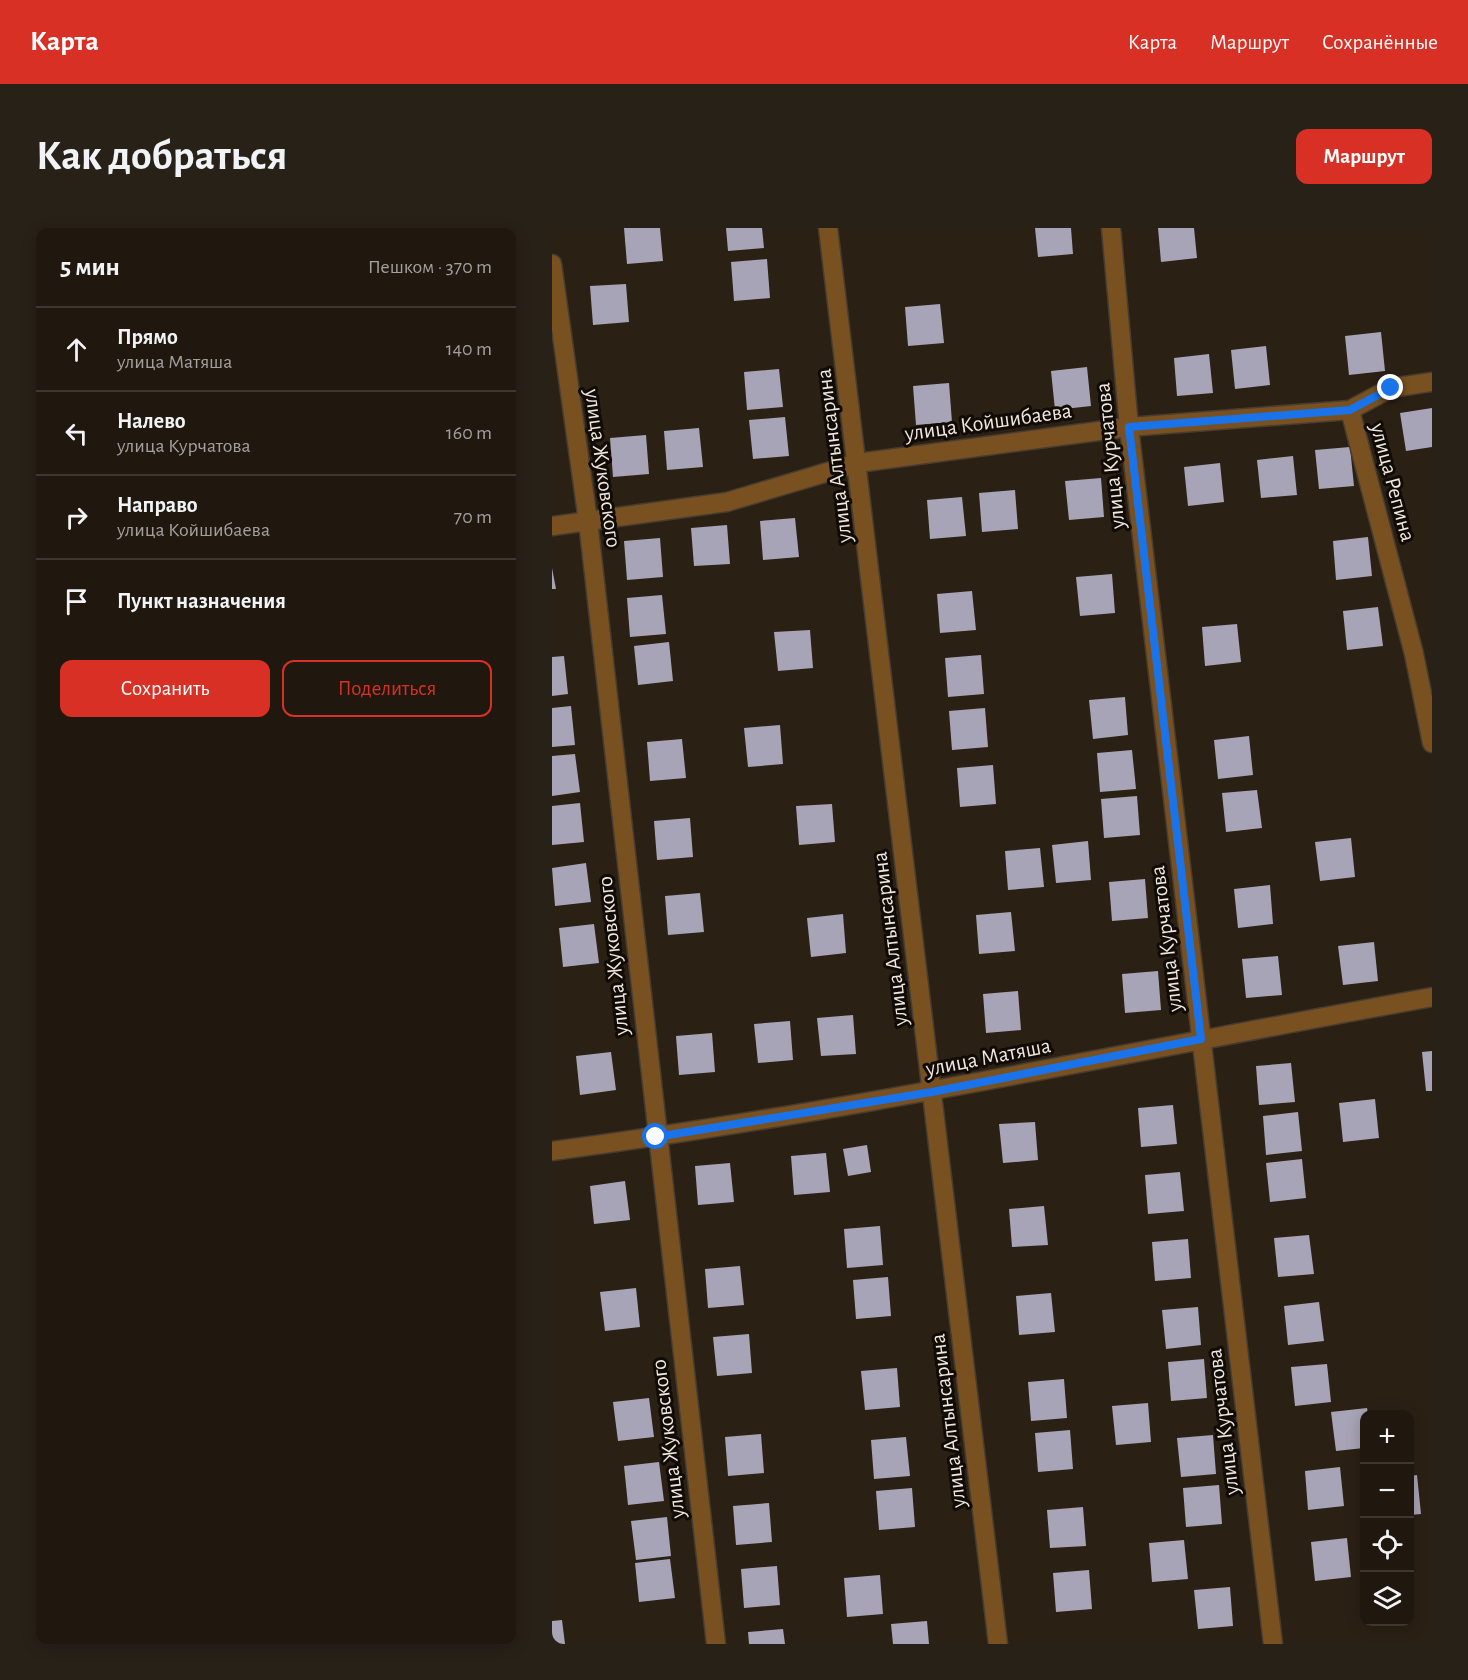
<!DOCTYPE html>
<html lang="ru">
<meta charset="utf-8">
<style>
body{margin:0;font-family:"Alegreya Sans",sans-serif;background:#282118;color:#f1f3f6}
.controls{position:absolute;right:18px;bottom:18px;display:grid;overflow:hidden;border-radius:12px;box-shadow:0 3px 15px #0003}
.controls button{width:54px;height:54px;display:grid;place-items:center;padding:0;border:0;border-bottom:2px solid #3d372f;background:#20180f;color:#f1f3f6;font:30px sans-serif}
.stop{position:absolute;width:18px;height:18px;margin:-14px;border:4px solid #1a73e8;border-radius:50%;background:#fff}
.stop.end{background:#1a73e8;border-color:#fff;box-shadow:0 2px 6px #0008}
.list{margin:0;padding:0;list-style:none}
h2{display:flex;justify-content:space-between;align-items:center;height:78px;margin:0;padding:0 24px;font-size:26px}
h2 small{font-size:20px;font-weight:400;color:#a2a09e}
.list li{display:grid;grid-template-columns:39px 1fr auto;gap:18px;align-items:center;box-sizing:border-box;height:84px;padding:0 24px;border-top:2px solid #3d372f}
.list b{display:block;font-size:22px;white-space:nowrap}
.list p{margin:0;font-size:20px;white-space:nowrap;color:#a2a09e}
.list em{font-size:20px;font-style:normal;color:#a2a09e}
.actions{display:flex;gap:12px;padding:18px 24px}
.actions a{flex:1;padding:14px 0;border:2px solid #d93025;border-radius:12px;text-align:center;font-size:21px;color:#d93025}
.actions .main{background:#d93025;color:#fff}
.icon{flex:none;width:33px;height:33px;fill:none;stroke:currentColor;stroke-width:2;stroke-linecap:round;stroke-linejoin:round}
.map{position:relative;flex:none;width:880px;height:1416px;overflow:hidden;border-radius:12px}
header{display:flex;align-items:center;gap:36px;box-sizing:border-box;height:84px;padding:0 30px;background:#d93025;color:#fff}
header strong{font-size:28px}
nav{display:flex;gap:33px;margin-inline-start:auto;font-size:21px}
.intro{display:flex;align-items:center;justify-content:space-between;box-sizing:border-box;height:144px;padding:0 36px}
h1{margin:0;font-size:42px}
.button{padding:15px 27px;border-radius:12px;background:#d93025;color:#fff;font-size:21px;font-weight:700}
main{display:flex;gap:36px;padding:0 36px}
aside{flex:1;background:#20180f;border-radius:12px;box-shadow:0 3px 15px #0003}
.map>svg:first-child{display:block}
.building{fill:#a8a4b7}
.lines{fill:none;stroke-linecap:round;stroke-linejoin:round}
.street-casing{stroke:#473c31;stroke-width:21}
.street{stroke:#795120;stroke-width:18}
.route{stroke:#1a73e8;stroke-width:8}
.labels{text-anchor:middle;stroke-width:6;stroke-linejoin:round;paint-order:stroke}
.street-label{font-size:22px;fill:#f0e8e0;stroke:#100b06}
</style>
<header>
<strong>Карта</strong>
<nav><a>Карта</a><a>Маршрут</a><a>Сохранённые</a></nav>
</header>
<div class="intro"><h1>Как добраться</h1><a class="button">Маршрут</a></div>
<main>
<aside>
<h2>5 мин<small>Пешком · 370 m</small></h2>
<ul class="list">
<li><svg class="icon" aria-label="ahead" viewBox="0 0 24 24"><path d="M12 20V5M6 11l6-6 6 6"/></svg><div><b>Прямо</b><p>улица Матяша</p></div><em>140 m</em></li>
<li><svg class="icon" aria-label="left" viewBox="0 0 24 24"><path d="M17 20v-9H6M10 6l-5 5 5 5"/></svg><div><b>Налево</b><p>улица Курчатова</p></div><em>160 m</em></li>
<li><svg class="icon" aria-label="right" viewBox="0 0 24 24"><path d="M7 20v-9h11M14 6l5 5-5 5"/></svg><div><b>Направо</b><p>улица Койшибаева</p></div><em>70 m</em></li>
<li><svg class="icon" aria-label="arrive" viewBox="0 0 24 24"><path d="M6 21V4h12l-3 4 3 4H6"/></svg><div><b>Пункт назначения</b></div></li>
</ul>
<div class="actions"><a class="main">Сохранить</a><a>Поделиться</a></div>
</aside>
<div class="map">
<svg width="880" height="1416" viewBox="0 0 880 1416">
<rect width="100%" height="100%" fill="#2b2014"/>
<path class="building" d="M 72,0 L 108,0 L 111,33 L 75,36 Z
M 174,0 L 210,0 L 212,20 L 176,23 Z
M 483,0 L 519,0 L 521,26 L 486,29 Z
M 606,0 L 642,0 L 645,30 L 609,34 Z
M 215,31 L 218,70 L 182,73 L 179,34 Z
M 74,56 L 77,94 L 41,97 L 38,58 Z
M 388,76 L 392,115 L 356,118 L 353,79 Z
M 829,104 L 833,143 L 797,147 L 793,108 Z
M 714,118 L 718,157 L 683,161 L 679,122 Z
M 657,126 L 661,165 L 625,168 L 622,130 Z
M 535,139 L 539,178 L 503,182 L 499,143 Z
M 227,141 L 231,179 L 195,182 L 192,144 Z
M 397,155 L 400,194 L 364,197 L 361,158 Z
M 880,180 L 880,219 L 854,223 L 848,185 Z
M 233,189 L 237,228 L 201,231 L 197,192 Z
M 147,200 L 151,239 L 115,242 L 112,203 Z
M 94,207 L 97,246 L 61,249 L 58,210 Z
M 798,219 L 802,258 L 767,261 L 763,222 Z
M 741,228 L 745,267 L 709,270 L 705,232 Z
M 668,235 L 672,274 L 636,278 L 632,239 Z
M 549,250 L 552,289 L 517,292 L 513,253 Z
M 463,262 L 466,301 L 430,304 L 427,265 Z
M 410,269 L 414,308 L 378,311 L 375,272 Z
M 243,290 L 247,329 L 211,332 L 208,293 Z
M 175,297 L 178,336 L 142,338 L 139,300 Z
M 816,309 L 820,348 L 784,352 L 781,313 Z
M 108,310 L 111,349 L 75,352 L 72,313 Z
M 0,340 L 4,361 L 0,361 Z
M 560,346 L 563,385 L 528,388 L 524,349 Z
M 420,363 L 424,402 L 388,405 L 385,366 Z
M 110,367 L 114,406 L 78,409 L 75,370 Z
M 826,379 L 831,418 L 795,422 L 791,383 Z
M 685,396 L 689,434 L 653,438 L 650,399 Z
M 258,402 L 261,440 L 226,443 L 222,404 Z
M 117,414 L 121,453 L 86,457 L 82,418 Z
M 429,427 L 432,466 L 396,469 L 393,430 Z
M 12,428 L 16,466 L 0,468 L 0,429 Z
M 573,469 L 576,507 L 541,511 L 537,472 Z
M 19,478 L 23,517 L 0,519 L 0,480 Z
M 433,480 L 436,519 L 400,522 L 397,483 Z
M 228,497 L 231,536 L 196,539 L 192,500 Z
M 697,508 L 701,547 L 666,551 L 662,512 Z
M 130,511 L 134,550 L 98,553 L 95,514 Z
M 580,522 L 584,561 L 548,564 L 545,525 Z
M 23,526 L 28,564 L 0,568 L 0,528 Z
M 441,537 L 444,576 L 408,579 L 405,540 Z
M 705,562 L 710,600 L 674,604 L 670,565 Z
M 585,568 L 588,607 L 552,610 L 549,571 Z
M 28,575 L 32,614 L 0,617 L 0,578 Z
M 280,576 L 283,614 L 247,617 L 244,578 Z
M 138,590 L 141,629 L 105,632 L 102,593 Z
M 799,610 L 803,649 L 768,653 L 763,614 Z
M 536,613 L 539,652 L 504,655 L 500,617 Z
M 488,620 L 492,659 L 456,662 L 453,623 Z
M 34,635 L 39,674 L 3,678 L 0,640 Z
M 593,651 L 596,690 L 560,693 L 557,654 Z
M 718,657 L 721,696 L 686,700 L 682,661 Z
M 148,665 L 152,704 L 116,707 L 113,668 Z
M 459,684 L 463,723 L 427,726 L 424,687 Z
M 291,686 L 294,725 L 259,729 L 255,690 Z
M 42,696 L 47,735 L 11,739 L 7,700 Z
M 822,714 L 826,753 L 791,757 L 786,718 Z
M 726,728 L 730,767 L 694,770 L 690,731 Z
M 606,743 L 609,782 L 573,785 L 570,746 Z
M 466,763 L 469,802 L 434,805 L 431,766 Z
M 301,787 L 304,826 L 269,828 L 265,790 Z
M 238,793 L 241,832 L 206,835 L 202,796 Z
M 160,805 L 163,844 L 127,847 L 124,808 Z
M 880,823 L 880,863 L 874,863 L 870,824 Z
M 59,824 L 64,862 L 28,867 L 24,828 Z
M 739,835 L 743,874 L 707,877 L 704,838 Z
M 823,871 L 827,910 L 791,914 L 787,875 Z
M 621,877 L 625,916 L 589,919 L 586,880 Z
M 746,884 L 750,923 L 714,927 L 711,888 Z
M 483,894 L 486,932 L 451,935 L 447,896 Z
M 315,917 L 319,944 L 296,948 L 291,921 Z
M 274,925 L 278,964 L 242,967 L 239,928 Z
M 750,931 L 754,970 L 718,974 L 714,935 Z
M 178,935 L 182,974 L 146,977 L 143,938 Z
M 628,944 L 632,983 L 596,986 L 593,947 Z
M 73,953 L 78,992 L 42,996 L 38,958 Z
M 492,978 L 496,1017 L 460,1019 L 457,981 Z
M 328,998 L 331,1037 L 295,1040 L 292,1001 Z
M 757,1007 L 762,1046 L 726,1049 L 722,1010 Z
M 636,1011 L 639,1050 L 603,1053 L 600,1014 Z
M 188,1038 L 192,1077 L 156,1080 L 153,1041 Z
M 336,1049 L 339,1088 L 304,1091 L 301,1052 Z
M 84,1060 L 88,1099 L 53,1103 L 48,1064 Z
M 499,1065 L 503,1104 L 467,1107 L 464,1068 Z
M 767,1074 L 772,1113 L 736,1117 L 732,1078 Z
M 646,1079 L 649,1117 L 614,1121 L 610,1082 Z
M 197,1106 L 200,1145 L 165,1148 L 161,1109 Z
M 652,1131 L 655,1170 L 619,1173 L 616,1134 Z
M 775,1136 L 779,1174 L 743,1178 L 739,1139 Z
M 345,1140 L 348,1179 L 313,1182 L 309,1143 Z
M 512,1151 L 515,1190 L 479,1193 L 476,1154 Z
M 97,1170 L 102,1209 L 66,1213 L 61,1174 Z
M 596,1175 L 599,1214 L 564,1217 L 560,1178 Z
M 815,1180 L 816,1186 L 812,1186 L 812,1220 L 784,1223 L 779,1184 Z
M 518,1202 L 521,1241 L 486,1244 L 483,1205 Z
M 209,1206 L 212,1245 L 176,1248 L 173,1209 Z
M 661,1207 L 664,1246 L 629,1249 L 625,1210 Z
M 354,1209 L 358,1248 L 322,1251 L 319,1212 Z
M 107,1234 L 112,1273 L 76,1277 L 72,1238 Z
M 788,1239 L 792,1278 L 756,1282 L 753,1243 Z
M 865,1247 L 869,1286 L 858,1287 L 858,1248 Z
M 667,1257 L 670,1296 L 634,1299 L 631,1260 Z
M 360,1260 L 363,1299 L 327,1302 L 324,1263 Z
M 217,1275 L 220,1314 L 184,1317 L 181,1278 Z
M 531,1279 L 534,1318 L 498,1320 L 495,1282 Z
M 115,1289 L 119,1328 L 84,1332 L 79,1293 Z
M 795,1310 L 799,1349 L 763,1353 L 759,1314 Z
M 632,1312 L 636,1351 L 600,1354 L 597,1315 Z
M 118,1331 L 123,1370 L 87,1374 L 83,1335 Z
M 225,1338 L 228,1377 L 192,1380 L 189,1341 Z
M 537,1342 L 540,1381 L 504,1384 L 501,1345 Z
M 328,1347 L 331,1386 L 295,1389 L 292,1350 Z
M 678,1359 L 681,1398 L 646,1401 L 642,1362 Z
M 10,1392 L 13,1416 L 0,1416 L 0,1393 Z
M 375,1393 L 377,1416 L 341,1416 L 339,1396 Z
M 231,1401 L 233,1416 L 197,1416 L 196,1404 Z"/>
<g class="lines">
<g class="street-casing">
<path id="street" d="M 276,0 L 446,1416
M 559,0 L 577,199 L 721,1416
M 0,36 L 36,293 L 164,1416
M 798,182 L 862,426 L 880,515
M 0,298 L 175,274 L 306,235 L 577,199 L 798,182 L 839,160 L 880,154
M 0,923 C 296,884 587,822 880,769"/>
</g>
<use href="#street" class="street"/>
</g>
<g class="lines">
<path class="route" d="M 104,909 L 380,864 L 649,811 L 577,199 L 798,182 L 839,160"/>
</g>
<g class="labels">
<g class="street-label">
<text transform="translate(436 193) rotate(-8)" y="8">улица Койшибаева</text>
<text transform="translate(281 228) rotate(-97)" y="8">улица Алтынсарина</text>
<text transform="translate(557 228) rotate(-96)" y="8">улица Курчатова</text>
<text transform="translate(52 240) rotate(82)" y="8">улица Жуковского</text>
<text transform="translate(842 254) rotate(75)" y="8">улица Репина</text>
<text transform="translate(337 711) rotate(-97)" y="8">улица Алтынсарина</text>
<text transform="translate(613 711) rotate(-97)" y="8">улица Курчатова</text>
<text transform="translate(60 728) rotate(-96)" y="8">улица Жуковского</text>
<text transform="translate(436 828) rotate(-11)" y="8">улица Матяша</text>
<text transform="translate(395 1193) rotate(-97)" y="8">улица Алтынсарина</text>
<text transform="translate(670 1194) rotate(-97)" y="8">улица Курчатова</text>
<text transform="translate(115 1211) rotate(-97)" y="8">улица Жуковского</text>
</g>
</g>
</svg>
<div class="controls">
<button>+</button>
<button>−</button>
<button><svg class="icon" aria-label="locate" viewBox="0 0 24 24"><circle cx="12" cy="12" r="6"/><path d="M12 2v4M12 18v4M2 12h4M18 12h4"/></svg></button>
<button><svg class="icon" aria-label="layers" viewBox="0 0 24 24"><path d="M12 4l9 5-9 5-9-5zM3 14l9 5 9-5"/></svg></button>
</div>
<div class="stop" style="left:104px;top:909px"></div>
<div class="stop end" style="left:839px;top:160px"></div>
</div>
</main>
